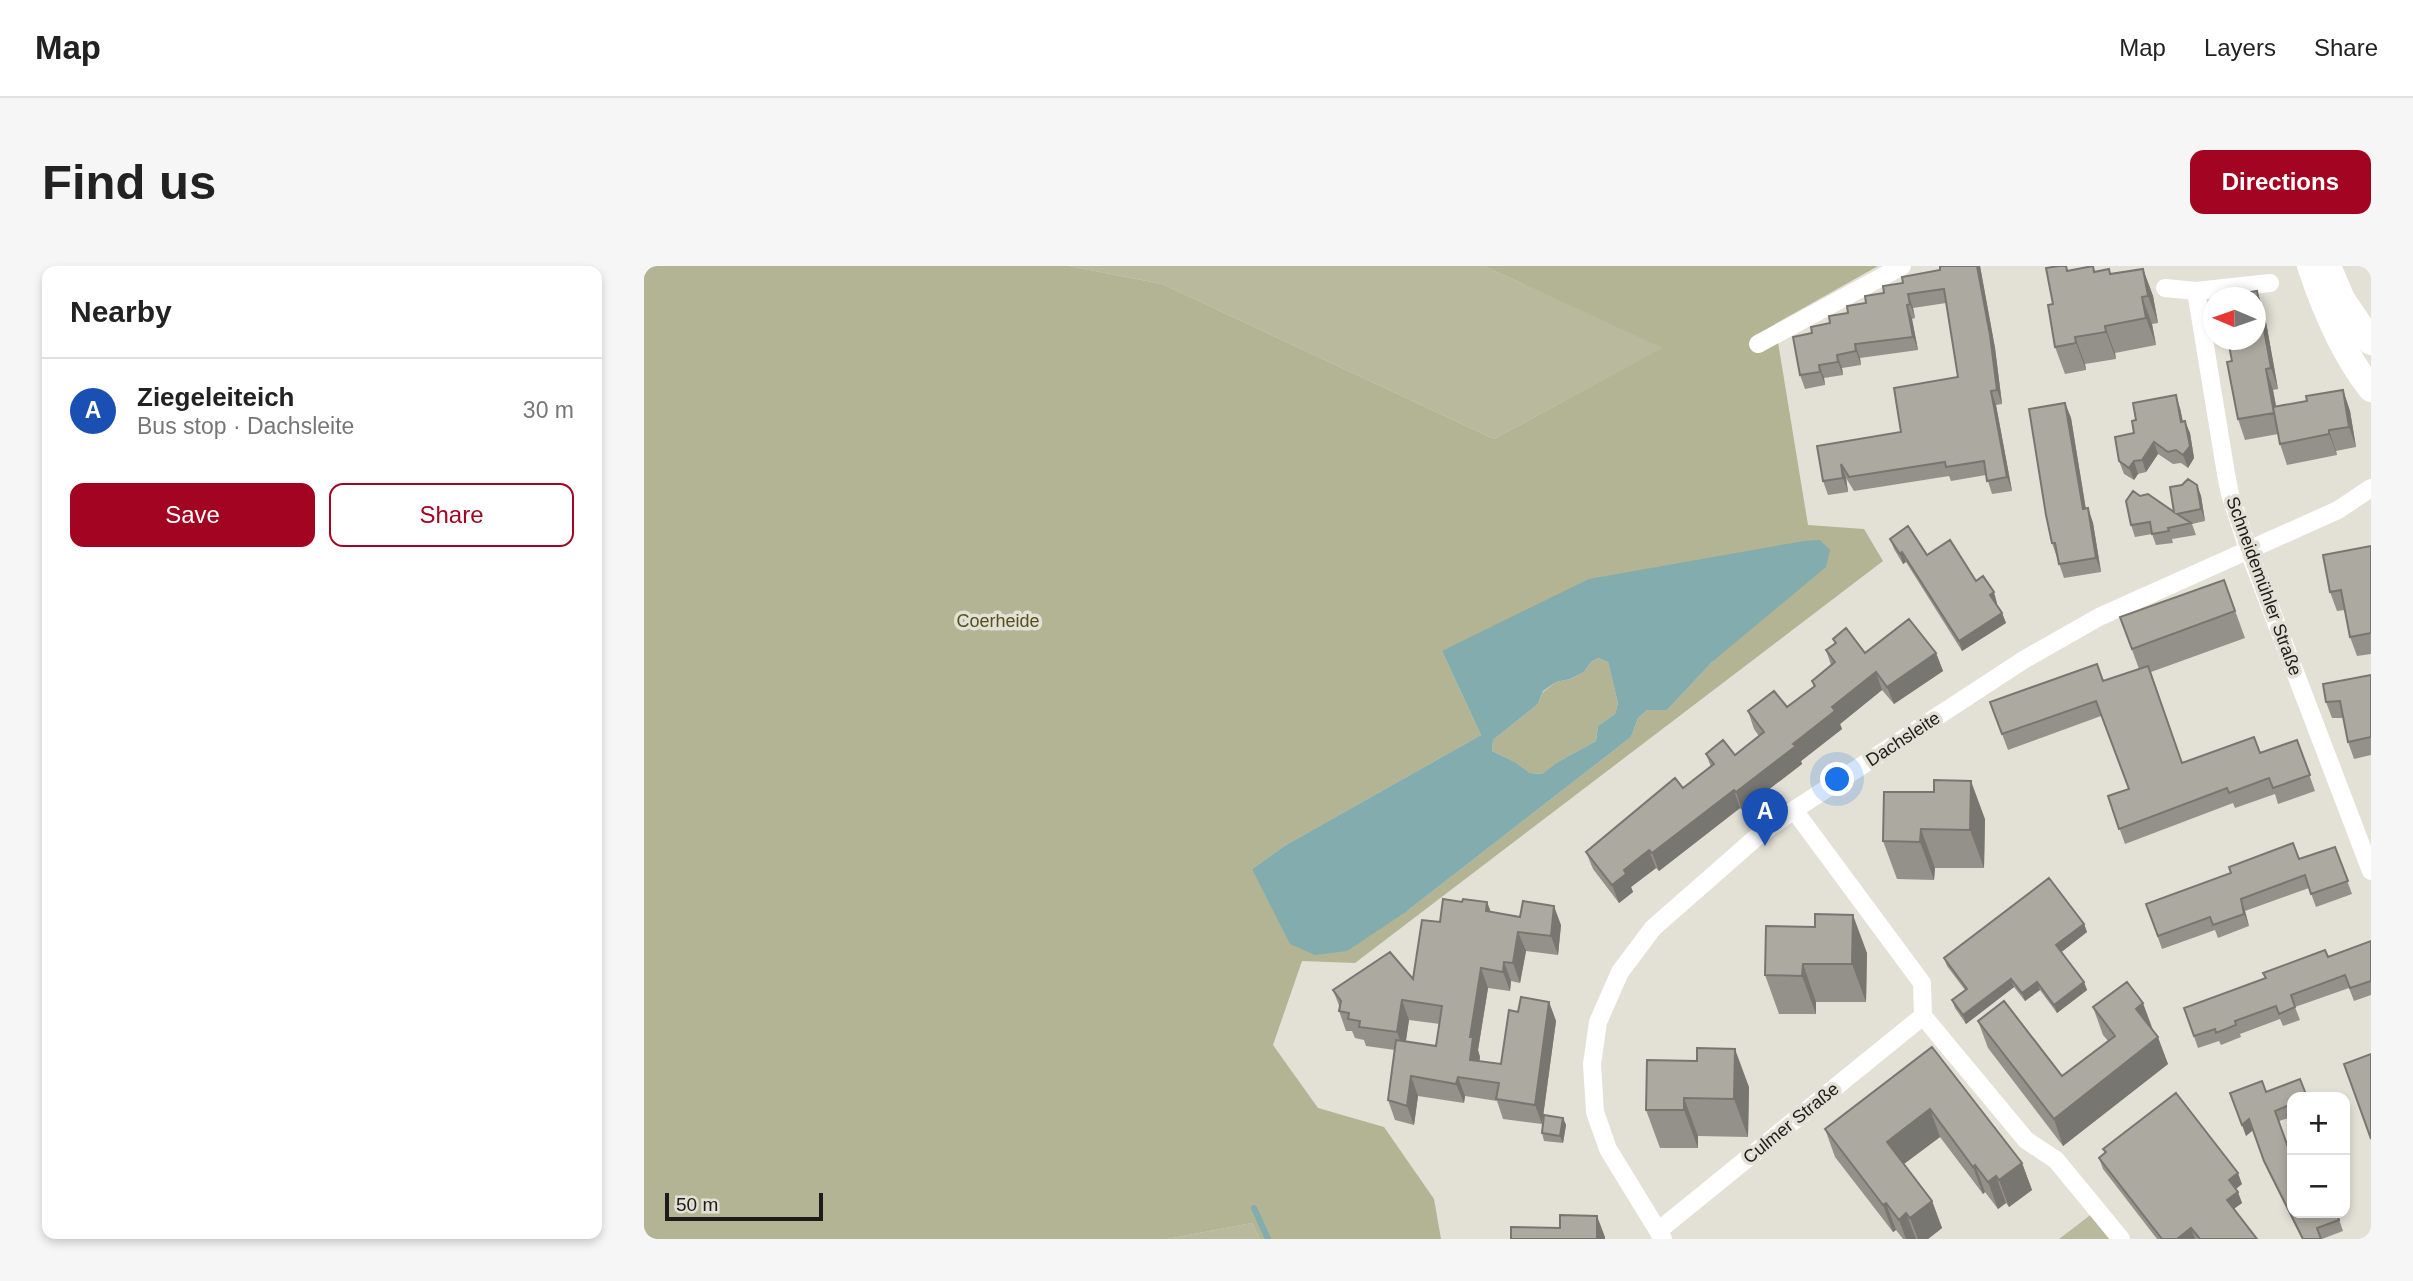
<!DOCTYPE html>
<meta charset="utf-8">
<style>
body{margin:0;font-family:Arial,sans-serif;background:#f6f6f6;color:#222}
.controls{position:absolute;right:21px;bottom:21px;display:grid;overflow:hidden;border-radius:14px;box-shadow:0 4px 10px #0003}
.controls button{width:63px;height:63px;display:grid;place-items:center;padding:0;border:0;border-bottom:2px solid #e0e0e0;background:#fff;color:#222;font:35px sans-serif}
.compass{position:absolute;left:1559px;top:21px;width:63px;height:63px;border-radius:50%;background:#fff;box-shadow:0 4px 10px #0003;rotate:272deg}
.scale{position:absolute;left:21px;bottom:18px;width:158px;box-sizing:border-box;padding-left:7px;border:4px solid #1d1c19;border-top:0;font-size:19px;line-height:24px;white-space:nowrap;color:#1d1c19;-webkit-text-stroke:5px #e3e0d6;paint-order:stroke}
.you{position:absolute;left:1194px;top:514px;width:24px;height:24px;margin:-18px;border:5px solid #fff;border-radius:50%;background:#1a73e8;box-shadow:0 0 0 10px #1a73e833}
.badge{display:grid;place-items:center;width:46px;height:46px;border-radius:50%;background:#a20421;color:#fff;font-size:23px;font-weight:700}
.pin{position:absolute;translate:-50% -58px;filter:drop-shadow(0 2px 4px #0008)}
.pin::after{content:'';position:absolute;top:37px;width:24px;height:21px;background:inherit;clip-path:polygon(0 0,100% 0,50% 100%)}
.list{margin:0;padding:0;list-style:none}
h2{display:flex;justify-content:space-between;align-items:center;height:91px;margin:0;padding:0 28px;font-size:30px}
h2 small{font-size:23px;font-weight:400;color:#767676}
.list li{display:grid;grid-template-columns:46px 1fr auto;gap:21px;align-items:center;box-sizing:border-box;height:105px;padding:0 28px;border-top:2px solid #e0e0e0}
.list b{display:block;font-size:26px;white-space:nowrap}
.list p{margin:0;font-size:23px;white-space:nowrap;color:#767676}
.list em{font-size:23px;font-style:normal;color:#767676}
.actions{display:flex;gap:14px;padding:21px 28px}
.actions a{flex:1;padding:16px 0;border:2px solid #a20421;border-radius:14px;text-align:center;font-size:24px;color:#a20421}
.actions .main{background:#a20421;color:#fff}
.map{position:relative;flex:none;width:1727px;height:973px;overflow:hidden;border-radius:14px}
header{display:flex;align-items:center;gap:42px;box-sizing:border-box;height:98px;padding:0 35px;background:#fff;border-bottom:2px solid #e0e0e0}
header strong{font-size:33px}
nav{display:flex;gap:38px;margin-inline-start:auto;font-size:24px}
.intro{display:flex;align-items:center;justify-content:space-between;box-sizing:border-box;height:168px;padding:0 42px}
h1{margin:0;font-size:49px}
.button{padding:18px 32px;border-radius:14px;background:#a20421;color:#fff;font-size:24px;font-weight:700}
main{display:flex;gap:42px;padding:0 42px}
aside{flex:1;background:#fff;border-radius:14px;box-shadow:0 4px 10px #0003}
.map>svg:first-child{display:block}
.green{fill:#b9ba9d}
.forest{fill:#b2b493;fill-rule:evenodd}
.water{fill:#82acad;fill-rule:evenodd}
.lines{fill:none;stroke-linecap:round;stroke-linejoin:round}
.stream{stroke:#82acad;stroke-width:6}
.street{stroke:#fff;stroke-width:18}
.secondary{stroke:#fff;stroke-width:26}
.wall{fill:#94918a;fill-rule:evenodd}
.shaded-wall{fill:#787670}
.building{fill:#aca9a0;stroke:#787670;stroke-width:2}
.labels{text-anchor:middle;stroke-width:7;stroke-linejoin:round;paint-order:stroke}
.street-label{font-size:18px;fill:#1d1c19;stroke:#e3e0d6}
.park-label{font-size:18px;fill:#51521b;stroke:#e3e0d6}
</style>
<header>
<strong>Map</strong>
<nav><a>Map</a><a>Layers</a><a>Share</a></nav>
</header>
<div class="intro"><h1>Find us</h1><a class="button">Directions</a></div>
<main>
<aside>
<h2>Nearby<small></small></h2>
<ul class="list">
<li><span class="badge" style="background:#1a4fb4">A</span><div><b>Ziegeleiteich</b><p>Bus stop · Dachsleite</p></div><em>30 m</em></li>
</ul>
<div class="actions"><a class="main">Save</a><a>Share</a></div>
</aside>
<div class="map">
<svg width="1727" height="973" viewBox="0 0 1727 973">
<rect width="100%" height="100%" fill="#e3e0d6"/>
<path class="green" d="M 425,0 L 840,0 L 1019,82 L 850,173 L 518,18 Z
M 1449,947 L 1468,973 L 1415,973 Z
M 608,957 L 616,973 L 523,973 Z"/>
<path class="forest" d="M 0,0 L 425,0 L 518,18 L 850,173 L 1018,82 L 840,0 L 1234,0 L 1131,58 L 1164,259 L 1220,263 L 1239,295 L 711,697 L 658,695 L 629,779 L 674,842 L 740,861 L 790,933 L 797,973 L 616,973 L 608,957 L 523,973 L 0,973 ZM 798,385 L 1069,395 L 1023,444 L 1003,444 L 994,452 L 987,471 L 763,645 L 608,603 L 642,579 L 837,469 Z
M 954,392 L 964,396 L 974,437 L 971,448 L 954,460 L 952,475 L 912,497 L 898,508 L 886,507 L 871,496 L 848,485 L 849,474 L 894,438 L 899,426 L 912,416 L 926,413 L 940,406 L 947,396 Z"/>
<path class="water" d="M 1176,274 L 1186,284 L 1182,301 L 1069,395 L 1023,444 L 1003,444 L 994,452 L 987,471 L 763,645 L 703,685 L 671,689 L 646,678 L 608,603 L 642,579 L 837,469 L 798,385 L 945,313 L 1160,275 ZM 954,392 L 964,396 L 974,437 L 971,448 L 954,460 L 952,475 L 912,497 L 898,508 L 886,507 L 871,496 L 848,485 L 849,474 L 894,438 L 899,425 L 912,416 L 926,413 L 940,406 L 947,396 Z"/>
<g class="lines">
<path class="stream" d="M 610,942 L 624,973"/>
<path class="street" d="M 1626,17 L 1552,25 L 1582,208 L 1586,228 L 1604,283 L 1727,605
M 1521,22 L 1552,25
M 1114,78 L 1258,0
M 1279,750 L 1382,874 L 1412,894 L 1477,973
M 1014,965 L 1279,750 L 1278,717 L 1150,544
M 1019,973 L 964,883 L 951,846 L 948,798 L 954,756 L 976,706 L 1009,662 L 1115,569 L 1150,544 L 1381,393 L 1455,351 L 1694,244 L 1727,222"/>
<path class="secondary" d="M 1666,0 C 1680,42 1699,88 1727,123
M 1684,0 L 1698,33 L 1727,76"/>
</g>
<path class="wall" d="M 1296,0 L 1336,0 L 1351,82 L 1358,138 L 1352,139 L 1368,225 L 1348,228 L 1342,209 L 1307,215 L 1305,210 L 1210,225 L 1202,212 L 1204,226 L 1184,229 L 1179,215 L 1173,180 L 1257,166 L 1314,111 L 1302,37 L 1269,42 L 1271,52 L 1268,53 L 1274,84 L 1216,92 L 1217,99 L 1198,102 L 1199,109 L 1180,112 L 1181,119 L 1161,123 L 1156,109 L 1168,67 L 1259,17 L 1296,4 Z
M 1422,0 L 1424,4 L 1451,6 L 1465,3 L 1467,8 L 1499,3 L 1509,30 L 1514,57 L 1508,58 L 1512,79 L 1471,87 L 1472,93 L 1441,98 L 1442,104 L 1421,108 L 1411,81 L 1409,38 Z
M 1620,45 L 1634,123 L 1629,124 L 1632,140 L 1663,135 L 1699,124 L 1706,145 L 1712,181 L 1692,185 L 1693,189 L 1643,199 L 1636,178 L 1634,168 L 1601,174 L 1594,153 Z
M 1421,137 L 1427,152 L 1442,243 L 1444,242 L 1449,257 L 1457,306 L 1420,312 L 1408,277 Z
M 1536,142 L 1539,155 L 1546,167 L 1550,192 L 1544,202 L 1537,197 L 1529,198 L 1514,188 L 1502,206 L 1494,208 L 1490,214 L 1480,208 L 1475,195 L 1490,167 Z
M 1553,219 L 1557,230 L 1561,255 L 1548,258 L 1552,269 L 1528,273 L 1529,277 L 1512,279 L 1508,268 L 1491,271 L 1487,259 L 1530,246 Z
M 1246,273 L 1283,289 L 1332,315 L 1353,337 L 1352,338 L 1358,347 L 1362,357 L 1318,385 L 1262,296 L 1259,298 L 1250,283 Z
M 1727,280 L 1727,388 L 1713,390 L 1706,371 L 1701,344 L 1693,345 L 1686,326 Z
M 1580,314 L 1601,372 L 1507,406 L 1538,497 L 1616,487 L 1653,474 L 1671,525 L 1634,538 L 1631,528 L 1591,542 L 1589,537 L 1481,578 L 1464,530 L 1485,523 L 1457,450 L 1364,484 L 1346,436 L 1459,415 L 1495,403 L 1476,351 Z
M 1189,373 L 1221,387 L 1292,387 L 1299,405 L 1250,438 L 1238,424 L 1196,458 L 1198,463 L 1157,495 L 1158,498 L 1098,544 L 1096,542 L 1015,605 L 1012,602 L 987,621 L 989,626 L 975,637 L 949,603 L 942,586 L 1039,522 L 1067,501 L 1062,488 L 1091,489 L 1115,470 L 1110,463 L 1104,445 L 1143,441 L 1170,421 L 1168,415 L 1187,399 L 1182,384 L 1191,378 Z
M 1727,409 L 1727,489 L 1710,493 L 1704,476 L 1699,452 L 1688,452 L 1682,436 Z
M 1240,526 L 1341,553 L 1340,602 L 1291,602 L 1290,614 L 1253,613 L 1239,575 Z
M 1691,581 L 1708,628 L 1672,641 L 1665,622 L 1601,645 L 1605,660 L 1574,672 L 1571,664 L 1518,683 L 1502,638 L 1655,593 Z
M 818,636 L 843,636 L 847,646 L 917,659 L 914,689 L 882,685 L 876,717 L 867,715 L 866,725 L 844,722 L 834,784 L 836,791 L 835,795 L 857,798 L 874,746 L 905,736 L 912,755 L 898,858 L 859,853 L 853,835 L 821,830 L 820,837 L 774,830 L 770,859 L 751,854 L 744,834 L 751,784 L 722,780 L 720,774 L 711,772 L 708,765 L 702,765 L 695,745 L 696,742 L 689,724 L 769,713 L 796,656 ZM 765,754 L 796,758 L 792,780 L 762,775 Z
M 1440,658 L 1443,666 L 1417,686 L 1440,716 L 1443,724 L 1413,747 L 1396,724 L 1381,735 L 1370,721 L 1322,758 L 1311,742 L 1308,734 L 1321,724 L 1303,700 L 1300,692 Z
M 1171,661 L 1223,687 L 1222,736 L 1172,736 L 1172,748 L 1135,748 L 1121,709 Z
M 1727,675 L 1727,729 L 1710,735 L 1705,722 L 1651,741 L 1656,754 L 1639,760 L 1636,753 L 1596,768 L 1597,771 L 1577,779 L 1575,775 L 1554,782 L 1540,742 Z
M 1449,741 L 1509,764 L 1524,798 L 1419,880 L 1344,782 L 1334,755 L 1418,810 L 1464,775 L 1459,769 Z
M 1288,781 L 1378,897 L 1388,924 L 1365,941 L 1362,937 L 1354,943 L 1341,926 L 1339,928 L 1296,871 L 1260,898 L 1288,935 L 1298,962 L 1284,973 L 1259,973 L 1252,964 L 1249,966 L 1191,891 L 1181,863 Z
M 1053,795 L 1105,821 L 1104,871 L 1054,870 L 1054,882 L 1016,882 L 1002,844 Z
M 1622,826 L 1648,831 L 1648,851 L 1635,855 L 1648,947 L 1693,947 L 1699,965 L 1678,973 L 1658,973 L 1624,905 L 1609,864 L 1602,870 Z
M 919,852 L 922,859 L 919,877 L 900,875 L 898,867 Z
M 1459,883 L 1598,918 L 1592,923 L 1598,937 L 1589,943 L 1613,973 L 1513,973 L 1459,903 L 1455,892 L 1461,887 Z"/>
<path class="shaded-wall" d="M 1333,0 L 1336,0 L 1351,82 L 1358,138 L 1353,124 Z
M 1499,3 L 1509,30 L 1514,57 L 1504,30 Z
M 1613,25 L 1620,45 L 1634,123 L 1627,102 Z
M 1264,28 L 1269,42 L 1271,52 L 1266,38 Z
M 1498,31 L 1508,58 L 1512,79 L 1502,52 Z
M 1263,39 L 1268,53 L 1274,84 L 1269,71 Z
M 1461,60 L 1471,87 L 1472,93 L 1462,66 Z
M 1431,71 L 1441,98 L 1442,104 L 1432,77 Z
M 1211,78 L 1216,92 L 1217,99 L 1212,85 Z
M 1193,89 L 1198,102 L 1199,109 L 1194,96 Z
M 1175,99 L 1180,112 L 1181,119 L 1176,106 Z
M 1622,103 L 1629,124 L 1637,167 L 1630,147 Z
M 1699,124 L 1706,145 L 1712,181 L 1705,161 Z
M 1347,125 L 1352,139 L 1368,225 L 1363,211 Z
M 1532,129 L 1536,142 L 1541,168 L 1537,156 Z
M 1421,137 L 1427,152 L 1444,257 L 1439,243 Z
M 1541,155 L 1546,167 L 1550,192 L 1544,202 L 1539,189 Z
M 1685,164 L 1692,185 L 1693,189 L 1685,168 Z
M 1510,176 L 1514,188 L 1502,206 L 1498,194 Z
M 1490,195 L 1494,208 L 1490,214 L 1485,202 Z
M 1197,198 L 1202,212 L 1204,226 L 1199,212 Z
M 1553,219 L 1557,230 L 1561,255 L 1557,243 Z
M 1444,242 L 1449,257 L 1457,306 L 1452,292 Z
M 1258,286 L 1262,296 L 1259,298 L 1256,288 Z
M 1350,326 L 1353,337 L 1350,339 L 1346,329 Z
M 1358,347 L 1362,357 L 1318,385 L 1315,375 Z
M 1292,387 L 1299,405 L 1250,438 L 1243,421 Z
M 1232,406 L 1238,424 L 1196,458 L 1198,463 L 1157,495 L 1158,498 L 1098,544 L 1092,526 L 1149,478 L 1188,441 Z
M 1327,515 L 1341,553 L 1340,602 L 1326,564 Z
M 1090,524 L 1096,542 L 1015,605 L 1008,587 Z
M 1277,563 L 1291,602 L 1290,614 L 1276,576 Z
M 1005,584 L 1012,602 L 987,621 L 989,626 L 975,637 L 968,619 L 980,604 Z
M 1597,633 L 1601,645 L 1605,660 L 1600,648 Z
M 843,636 L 850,656 L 842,645 Z
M 910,640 L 917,659 L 914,689 L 907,670 Z
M 1209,649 L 1223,687 L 1222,736 L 1208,698 Z
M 1440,658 L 1443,666 L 1415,688 L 1412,679 Z
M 874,666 L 882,685 L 876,717 L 869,697 Z
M 860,696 L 867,715 L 866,725 L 859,706 Z
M 1159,698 L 1172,736 L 1172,748 L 1158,710 Z
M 837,702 L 844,722 L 834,784 L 836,791 L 833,813 L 826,794 L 826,771 Z
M 1367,713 L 1370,721 L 1322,758 L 1319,749 Z
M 1393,716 L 1396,724 L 1381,735 L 1378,727 Z
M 1440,716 L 1443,724 L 1413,747 L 1410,739 Z
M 758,734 L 765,754 L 760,786 L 753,766 Z
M 905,736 L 912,755 L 898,858 L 891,839 Z
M 1499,737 L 1509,764 L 1492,743 Z
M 1514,771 L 1524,798 L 1419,880 L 1410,853 Z
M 1091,783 L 1105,821 L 1104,871 L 1090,833 Z
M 767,810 L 774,830 L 770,859 L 763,840 Z
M 814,811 L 821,830 L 820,837 L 812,818 Z
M 1040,832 L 1054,870 L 1054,882 L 1040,844 Z
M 1286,843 L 1296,871 L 1253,903 L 1243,876 Z
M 919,852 L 922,859 L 919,877 L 916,870 Z
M 1605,853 L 1609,864 L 1602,870 L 1598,859 Z
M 1378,897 L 1388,924 L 1365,941 L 1355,914 Z
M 1331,899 L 1341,926 L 1339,928 L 1329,901 Z
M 1594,907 L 1598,918 L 1589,925 L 1585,914 Z
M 1352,910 L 1362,937 L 1354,943 L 1344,916 Z
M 1594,926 L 1598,937 L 1587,945 L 1583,934 Z
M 1288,935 L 1298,962 L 1284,973 L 1274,973 L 1266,952 Z
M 1242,937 L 1252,964 L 1249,966 L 1239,939 Z
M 1262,947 L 1272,973 L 1262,973 L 1255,954 Z
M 953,950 L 961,971 L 961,973 L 953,973 Z
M 1547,962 L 1551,973 L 1533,973 Z"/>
<path class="building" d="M 1296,0 L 1333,0 L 1346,69 L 1353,124 L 1347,125 L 1363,211 L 1343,215 L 1340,195 L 1302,201 L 1301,196 L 1205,211 L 1197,198 L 1199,212 L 1179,215 L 1173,180 L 1257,166 L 1250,122 L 1314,111 L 1300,23 L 1264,28 L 1266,38 L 1263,39 L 1269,71 L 1211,78 L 1212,85 L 1193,89 L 1194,96 L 1175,99 L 1176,106 L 1156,109 L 1149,71 L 1168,67 L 1167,61 L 1186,57 L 1185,50 L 1204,47 L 1203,40 L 1222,37 L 1221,30 L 1240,27 L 1239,20 L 1259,17 L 1258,11 L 1296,4 Z
M 1415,0 L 1422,0 L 1423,5 L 1449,0 L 1450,6 L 1465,3 L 1466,8 L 1499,3 L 1504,30 L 1498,31 L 1502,52 L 1461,60 L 1462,66 L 1431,71 L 1432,77 L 1411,81 L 1404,39 L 1409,38 L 1402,2 Z
M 1613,25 L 1627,102 L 1622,103 L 1630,147 L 1594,153 L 1583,96 L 1588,95 L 1584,74 L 1612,74 L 1612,32 L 1576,31 Z
M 1699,124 L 1705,161 L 1685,164 L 1685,168 L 1636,178 L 1629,141 L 1663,135 L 1662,130 Z
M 1532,129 L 1537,156 L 1541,155 L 1546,180 L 1539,189 L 1532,184 L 1524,186 L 1510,176 L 1498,194 L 1490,195 L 1485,202 L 1475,195 L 1471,171 L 1490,167 L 1488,155 L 1492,154 L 1489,137 Z
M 1421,137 L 1439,243 L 1444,242 L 1452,292 L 1415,298 L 1411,277 L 1408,277 L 1402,249 L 1385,143 Z
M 1544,213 L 1553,219 L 1557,243 L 1533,248 L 1547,257 L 1524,262 L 1525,265 L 1508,268 L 1506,256 L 1487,259 L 1482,235 L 1489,225 L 1496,230 L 1504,228 L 1530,246 L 1526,221 L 1538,219 Z
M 1264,260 L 1283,289 L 1306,274 L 1332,315 L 1339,310 L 1350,326 L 1346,329 L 1358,347 L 1315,375 L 1258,286 L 1256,288 L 1246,273 Z
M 1727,280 L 1727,367 L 1706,371 L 1697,324 L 1686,326 L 1679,289 Z
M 1580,314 L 1591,345 L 1488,383 L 1476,351 Z
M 1265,353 L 1292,387 L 1243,421 L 1232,406 L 1188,441 L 1191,445 L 1149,478 L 1152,480 L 1092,526 L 1090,524 L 1008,587 L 1005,584 L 980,604 L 982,608 L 968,619 L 942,586 L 1031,512 L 1039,522 L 1070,498 L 1062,488 L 1079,474 L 1091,489 L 1120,466 L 1104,445 L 1130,425 L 1143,441 L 1171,420 L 1168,415 L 1191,396 L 1182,384 L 1192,377 L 1189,373 L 1202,362 L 1221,387 Z
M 1453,398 L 1459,415 L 1504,400 L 1538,497 L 1610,471 L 1616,487 L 1653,474 L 1666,509 L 1629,522 L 1625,512 L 1585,527 L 1583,522 L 1475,563 L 1464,530 L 1485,523 L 1452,435 L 1358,468 L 1346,436 Z
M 1727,409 L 1727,471 L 1704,476 L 1696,435 L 1682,436 L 1679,418 Z
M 1290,514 L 1327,515 L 1326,564 L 1277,563 L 1276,576 L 1239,575 L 1240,526 L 1290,526 Z
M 1649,577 L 1655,593 L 1691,581 L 1704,615 L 1667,628 L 1661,609 L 1597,633 L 1600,648 L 1569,659 L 1566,651 L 1514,670 L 1502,638 L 1587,607 L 1585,601 Z
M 1405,612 L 1440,658 L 1412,679 L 1440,716 L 1410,739 L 1393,716 L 1378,727 L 1367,713 L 1319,749 L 1308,734 L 1323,723 L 1300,692 Z
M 799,633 L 818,636 L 819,633 L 843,636 L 842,645 L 876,651 L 879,635 L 910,640 L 907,670 L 874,666 L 869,697 L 860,696 L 859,706 L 837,702 L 826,771 L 829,771 L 826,794 L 857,798 L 865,744 L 874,746 L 877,731 L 905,736 L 891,839 L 852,833 L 855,817 L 814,811 L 812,818 L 767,810 L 763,840 L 744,834 L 752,774 L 792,780 L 798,740 L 758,734 L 753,766 L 715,761 L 716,755 L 704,753 L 705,747 L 695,745 L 697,735 L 689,724 L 746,686 L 769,713 L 778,654 L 796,656 Z
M 1171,648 L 1209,649 L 1208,698 L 1159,698 L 1158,710 L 1121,709 L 1122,660 L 1171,661 Z
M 1727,675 L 1727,715 L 1706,722 L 1701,709 L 1647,729 L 1651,741 L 1635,748 L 1632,740 L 1591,755 L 1592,759 L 1572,767 L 1571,763 L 1550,770 L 1540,742 L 1622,712 L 1619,707 L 1681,684 L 1684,691 Z
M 1483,716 L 1499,737 L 1492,743 L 1514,771 L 1410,853 L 1334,755 L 1360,735 L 1418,810 L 1471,770 L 1449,741 Z
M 1288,781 L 1378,897 L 1355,914 L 1352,910 L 1344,916 L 1331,899 L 1329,901 L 1286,843 L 1243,876 L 1288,935 L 1266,952 L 1262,947 L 1255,954 L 1242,937 L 1239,939 L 1181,863 Z
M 1053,782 L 1091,783 L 1090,833 L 1040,832 L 1040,844 L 1002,844 L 1003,794 L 1053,795 Z
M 1727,788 L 1727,873 L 1700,798 Z
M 1656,813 L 1663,831 L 1648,831 L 1648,838 L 1631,845 L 1645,884 L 1648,883 L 1648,947 L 1693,947 L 1695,954 L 1673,962 L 1677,973 L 1659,973 L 1620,895 L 1605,853 L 1598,859 L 1586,827 L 1618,815 L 1622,826 Z
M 1532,827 L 1594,907 L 1585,914 L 1594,926 L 1583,934 L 1613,973 L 1556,973 L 1547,962 L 1533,973 L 1518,973 L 1455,892 L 1462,886 L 1459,883 Z
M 900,849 L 919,852 L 916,870 L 898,867 Z
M 916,949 L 953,950 L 953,973 L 867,973 L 867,961 L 916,962 Z"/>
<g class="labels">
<g class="street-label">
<text transform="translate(1620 320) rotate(70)" y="6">Schneidemühler Straße</text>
<text transform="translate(1259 473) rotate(-33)" y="6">Dachsleite</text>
<text transform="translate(1147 857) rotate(-39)" y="6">Culmer Straße</text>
</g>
<g class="park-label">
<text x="354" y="361">Coerheide</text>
</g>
</g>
</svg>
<div class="controls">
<button>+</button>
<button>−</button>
</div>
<svg class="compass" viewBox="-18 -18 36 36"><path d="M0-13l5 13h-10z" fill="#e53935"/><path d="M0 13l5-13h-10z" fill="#767676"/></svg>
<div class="scale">50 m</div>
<div class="you"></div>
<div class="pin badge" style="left:1121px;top:580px;background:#1a4fb4">A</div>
</div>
</main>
